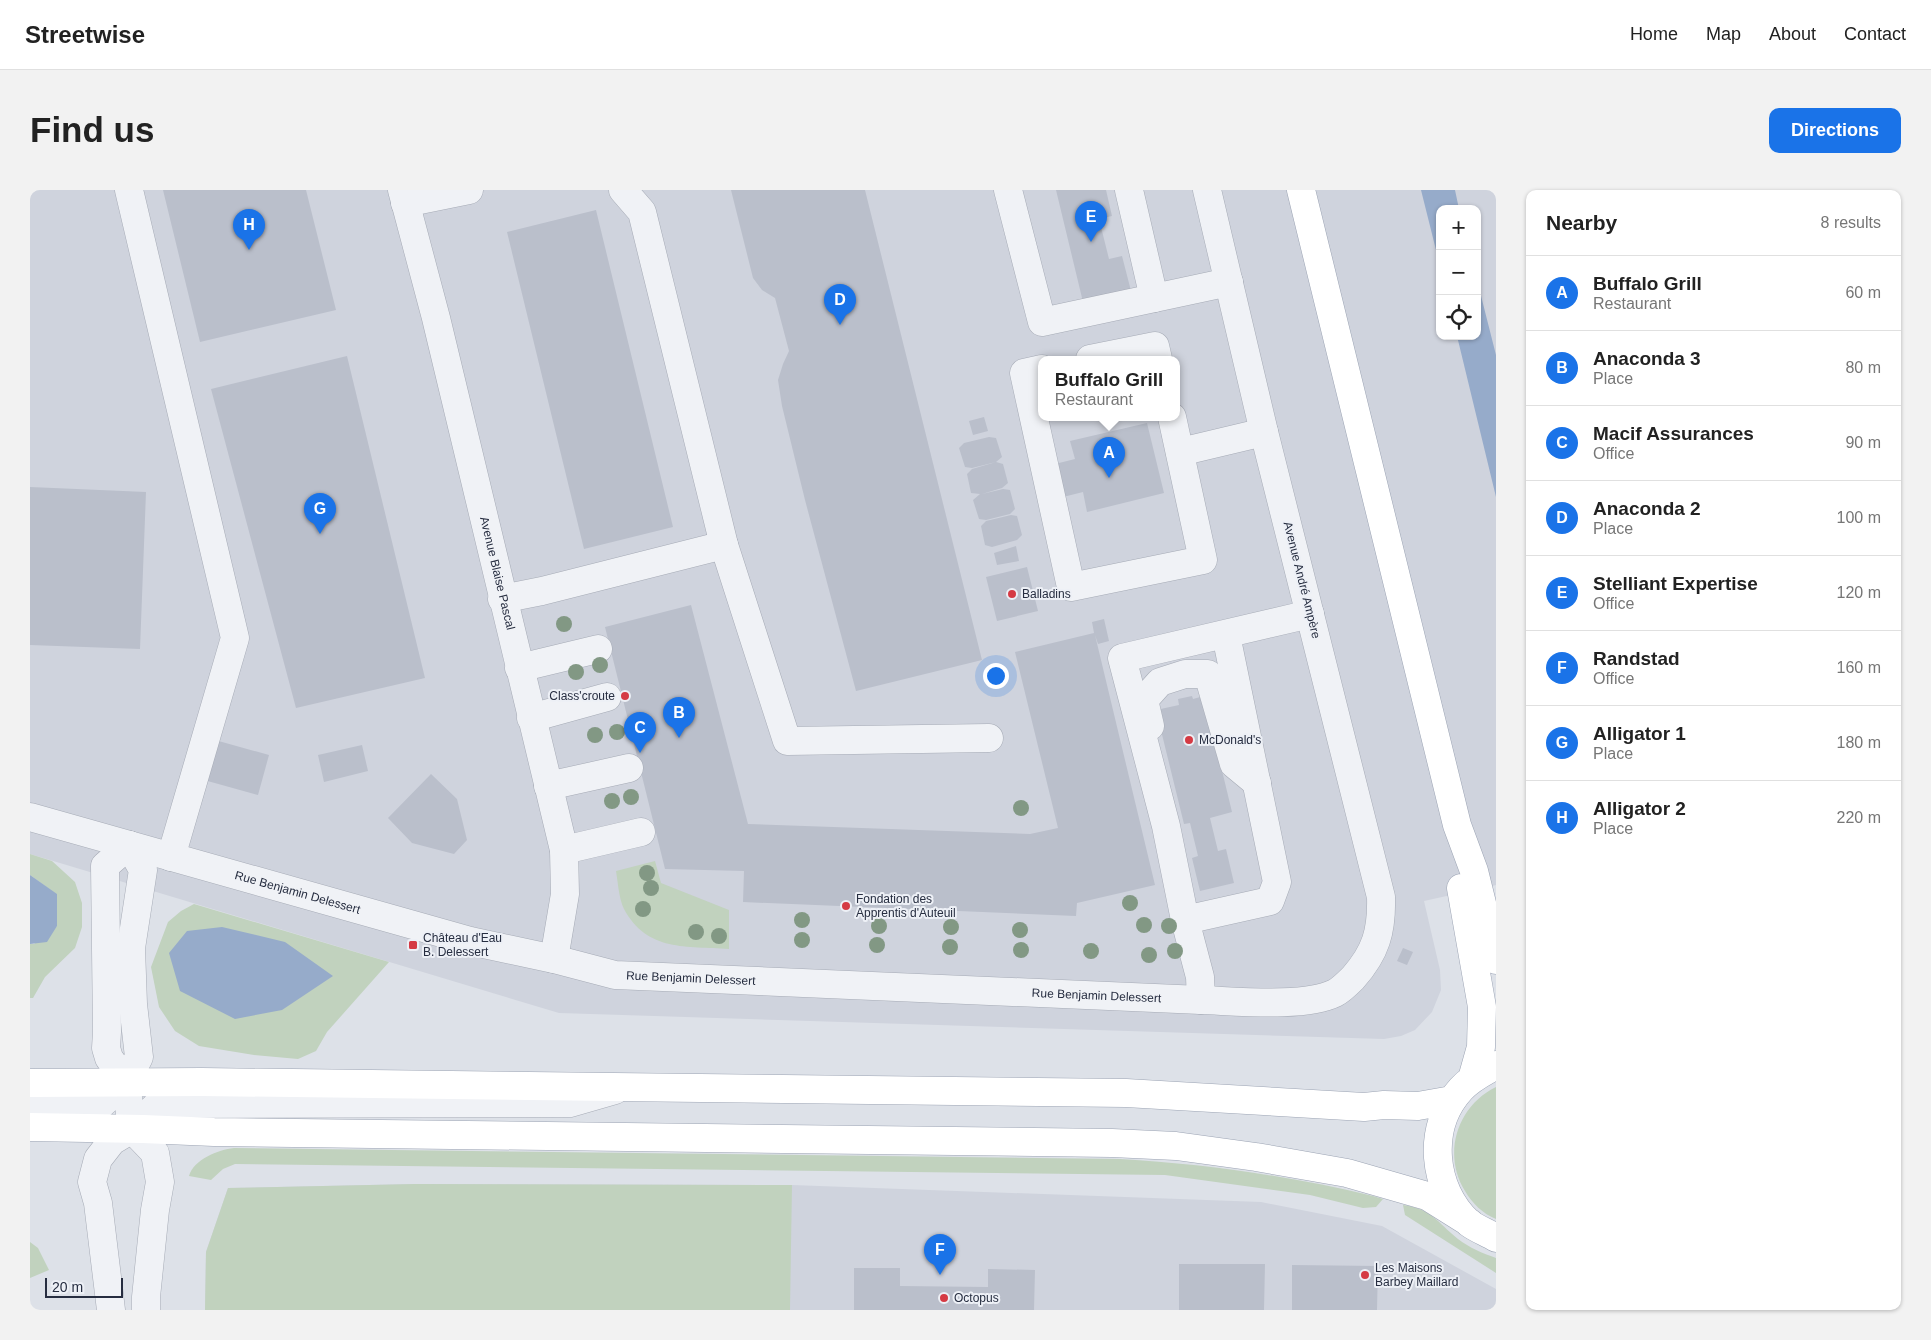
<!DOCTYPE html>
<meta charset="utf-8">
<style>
body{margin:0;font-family:Arial,sans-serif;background:#f2f2f2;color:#222}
.controls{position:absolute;right:15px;top:15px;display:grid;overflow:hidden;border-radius:10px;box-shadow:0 1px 4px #0004}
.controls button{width:45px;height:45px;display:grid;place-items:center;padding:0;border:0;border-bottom:1px solid #e0e0e0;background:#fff;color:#222;font:25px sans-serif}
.scale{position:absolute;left:15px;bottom:12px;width:78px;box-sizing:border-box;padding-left:5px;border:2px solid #262d40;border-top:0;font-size:14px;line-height:18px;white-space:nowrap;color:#262d40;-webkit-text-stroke:4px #edf0f6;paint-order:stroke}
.you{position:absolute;left:965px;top:485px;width:18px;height:18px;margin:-12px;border:4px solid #fff;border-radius:50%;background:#1a73e8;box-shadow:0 0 0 8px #1a73e833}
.badge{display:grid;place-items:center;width:32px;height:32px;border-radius:50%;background:#1a73e8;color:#fff;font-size:16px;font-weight:700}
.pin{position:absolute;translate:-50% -41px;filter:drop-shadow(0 1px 2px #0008)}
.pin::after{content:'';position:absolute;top:26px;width:18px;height:15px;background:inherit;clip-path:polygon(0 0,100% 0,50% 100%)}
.popup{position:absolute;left:1008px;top:166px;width:142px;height:65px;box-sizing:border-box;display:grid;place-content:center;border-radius:10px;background:#fff;filter:drop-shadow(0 1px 4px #0005);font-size:16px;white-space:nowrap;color:#767676}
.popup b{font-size:19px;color:#222}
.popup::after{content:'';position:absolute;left:50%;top:100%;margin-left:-10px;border:10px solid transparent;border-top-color:#fff}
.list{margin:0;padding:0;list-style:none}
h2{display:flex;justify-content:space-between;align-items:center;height:65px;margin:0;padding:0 20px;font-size:21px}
h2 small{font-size:16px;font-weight:400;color:#767676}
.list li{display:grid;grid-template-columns:32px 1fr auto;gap:15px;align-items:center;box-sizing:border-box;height:75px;padding:0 20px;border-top:1px solid #e0e0e0}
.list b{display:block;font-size:19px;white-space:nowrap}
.list p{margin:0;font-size:16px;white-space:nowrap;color:#767676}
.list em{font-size:16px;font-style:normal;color:#767676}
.icon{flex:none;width:28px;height:28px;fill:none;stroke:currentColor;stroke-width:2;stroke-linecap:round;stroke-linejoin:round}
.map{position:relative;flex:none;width:1466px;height:1120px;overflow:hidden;border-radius:10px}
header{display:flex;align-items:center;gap:30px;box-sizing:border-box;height:70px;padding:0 25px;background:#fff;border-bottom:1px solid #e0e0e0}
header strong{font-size:24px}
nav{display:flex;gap:28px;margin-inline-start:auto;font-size:18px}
.intro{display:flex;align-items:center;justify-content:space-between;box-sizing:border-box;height:120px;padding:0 30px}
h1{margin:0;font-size:35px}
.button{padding:12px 22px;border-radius:10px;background:#1a73e8;color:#fff;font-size:18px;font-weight:700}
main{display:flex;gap:30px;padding:0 30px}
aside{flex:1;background:#fff;border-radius:10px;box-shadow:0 1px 4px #0004}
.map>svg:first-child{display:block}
.built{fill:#cfd3dd;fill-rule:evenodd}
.green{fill:#c1d2be}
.water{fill:#96abca}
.building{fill:#babfcb}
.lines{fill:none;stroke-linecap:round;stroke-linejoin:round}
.minor-casing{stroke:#a6abb6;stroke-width:29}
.major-casing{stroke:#9ca4b4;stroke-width:29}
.minor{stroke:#f0f2f6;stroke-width:28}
.major{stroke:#fff;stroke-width:28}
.tree{fill:#829884}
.poi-dot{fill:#d53a44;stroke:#edf0f6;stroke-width:2}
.labels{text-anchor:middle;stroke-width:4;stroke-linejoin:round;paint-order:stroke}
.street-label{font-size:12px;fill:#262d40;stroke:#edf0f6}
.poi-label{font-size:12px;fill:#262d40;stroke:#edf0f6;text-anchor:start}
</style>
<header>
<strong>Streetwise</strong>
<nav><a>Home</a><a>Map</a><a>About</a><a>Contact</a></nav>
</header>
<div class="intro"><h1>Find us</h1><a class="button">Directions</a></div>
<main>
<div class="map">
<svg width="1466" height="1120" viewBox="0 0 1466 1120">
<rect width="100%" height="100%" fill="#dde1e8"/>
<path class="built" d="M 0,0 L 1466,0 L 1466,695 L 1394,711 L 1410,780 L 1411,800 L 1402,822 L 1385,840 L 1371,846 L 1354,849 L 529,823 L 0,664 ZM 1410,19 L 1447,19 L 1447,146 L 1410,146 ZM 1012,169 L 1146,169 L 1146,227 L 1012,227 Z
M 385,994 L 762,995 L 1231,1012 L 1352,1036 L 1466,1099 L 1466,1120 L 175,1120 L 176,1062 L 198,998 Z"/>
<path class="green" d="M 0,664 L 22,671 L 45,692 L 52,713 L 52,737 L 45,758 L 15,787 L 3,808 L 0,808 L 0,754 L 4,754 L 27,736 L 26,704 L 0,685 Z
M 625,671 L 631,693 L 699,720 L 699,759 C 657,756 617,762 594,719 C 589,709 588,693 586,681 Z
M 164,714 L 359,772 L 297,842 L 286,861 L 268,869 L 224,865 L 169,856 L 145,841 L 129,817 L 121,777 L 138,732 L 151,721 Z
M 1466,897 L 1466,1029 C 1453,1024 1442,1013 1435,1001 C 1412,964 1427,916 1466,897 Z
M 204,958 L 1090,969 C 1176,974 1260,986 1343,1006 L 1353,1009 L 1346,1017 L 1333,1018 L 1280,1005 L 1135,985 L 205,974 L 193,979 L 181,990 L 159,986 C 164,969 188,960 204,958 Z
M 385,994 L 762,995 L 760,1120 L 175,1120 L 176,1062 L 198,998 Z
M 1373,1015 C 1402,1019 1407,1032 1428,1049 C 1440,1058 1452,1063 1466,1068 L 1466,1083 L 1375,1025 Z
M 0,1052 L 8,1058 L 19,1080 L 0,1088 Z"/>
<path class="water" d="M 1391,0 L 1425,0 L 1429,19 L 1410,19 L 1410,76 Z
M 1447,90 L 1466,165 L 1466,307 L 1427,146 L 1447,146 Z
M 0,685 L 27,704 L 27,736 L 17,752 L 0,754 Z
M 192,737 L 255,752 L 303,786 L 252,820 L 205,829 L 150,801 L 139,763 L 157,741 Z"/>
<path class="building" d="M 133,0 L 276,0 L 306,120 L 170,152 Z
M 701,0 L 835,0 L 952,470 L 826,501 L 775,310 L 752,216 L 748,190 L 753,174 L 759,161 L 745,108 L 732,100 L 723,88 Z
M 1026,0 L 1076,0 L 1082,26 L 1069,29 L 1079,69 L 1092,66 L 1101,101 L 1053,112 Z
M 566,20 L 643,337 L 554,359 L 477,42 Z
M 317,166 L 395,488 L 266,518 L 181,199 Z
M 954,227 L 958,241 L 943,245 L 939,231 Z
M 1117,233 L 1134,303 L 1057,322 L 1053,302 L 1033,307 L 1025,274 L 1045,269 L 1040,251 Z
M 959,247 L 966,248 L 972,267 L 966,272 L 942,278 L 935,277 L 929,258 L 934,253 Z
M 966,272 L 973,274 L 978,293 L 972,298 L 952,304 L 973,299 L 980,300 L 985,319 L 980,324 L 956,330 L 949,329 L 943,310 L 950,304 L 941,303 L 937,284 L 942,279 Z
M 0,297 L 116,302 L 110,459 L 0,455 Z
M 981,325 L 987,326 L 992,345 L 987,350 L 962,357 L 955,355 L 951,336 L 956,331 Z
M 986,356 L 989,371 L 967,375 L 964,363 Z
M 997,377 L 1008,421 L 967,431 L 956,387 Z
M 661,415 L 718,634 L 1000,644 L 1028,638 L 985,462 L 1064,443 L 1062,432 L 1074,429 L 1079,451 L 1068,454 L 1065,445 L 1125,695 L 1047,713 L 1046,726 L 713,712 L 714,681 L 635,679 L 575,437 Z
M 1162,506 L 1163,509 L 1174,506 L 1202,622 L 1180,628 L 1188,661 L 1196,659 L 1204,693 L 1170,701 L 1162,668 L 1168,666 L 1160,633 L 1154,634 L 1126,520 L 1149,515 L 1148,509 Z
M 185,550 L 239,565 L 228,605 L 174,590 Z
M 332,555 L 338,581 L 294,592 L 288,565 Z
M 401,584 L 427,609 L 437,650 L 424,664 L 382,653 L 358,628 Z
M 1373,758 L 1383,762 L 1377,775 L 1367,771 Z
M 1149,1074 L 1235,1074 L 1234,1120 L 1149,1120 Z
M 1262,1075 L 1348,1076 L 1347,1120 L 1262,1120 Z
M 824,1078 L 870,1078 L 870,1096 L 958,1097 L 958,1079 L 1005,1080 L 1004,1120 L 824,1120 Z"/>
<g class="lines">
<g class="minor-casing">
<g id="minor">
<path d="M 99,0 L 205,448 L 141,667"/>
<path id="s1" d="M 372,0 L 406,128 L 534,660 L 535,704 L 524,769"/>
<path d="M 593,0 L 612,22 L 694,355 L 757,551 L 959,548"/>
<path d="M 978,0 L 1012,132 L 1199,92"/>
<path d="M 1099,0 L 1124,108"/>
<path d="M 375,13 L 439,0"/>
<path d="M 1060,169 L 1125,156 L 1128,169"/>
<path d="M 1012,179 L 994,183 L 1041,397 L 1173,370 L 1142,227"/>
<path d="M 1150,262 L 1234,242"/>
<path d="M 472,409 L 512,401 L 694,355"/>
<path d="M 489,478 L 568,459"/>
<path d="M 501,528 L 577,507"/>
<path d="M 1120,536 L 1114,510 L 1130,492 L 1155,484 L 1178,484 L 1204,574 L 1227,593"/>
<path d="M 518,596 L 599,578"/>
<path id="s2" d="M 0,627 L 440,751 L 524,769 L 585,785 L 1171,810 C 1205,811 1275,818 1305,803 C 1311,800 1318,793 1323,788 C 1346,762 1352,741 1351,707 L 1234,242 L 1177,0"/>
<path d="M 99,655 L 75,676 L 77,842 L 76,858 L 79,868 L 96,892 L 102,939 L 125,963 L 130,992 L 125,1020 L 116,1107 L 116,1120"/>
<path d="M 534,660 L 611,642"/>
<path d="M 1155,730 L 1240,711 L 1247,692 L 1196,445"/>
<path d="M 1171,810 L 1170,787 L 1155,730 L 1136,636 L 1092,468 L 1280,424"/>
<path d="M 0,920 L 66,919 L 96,892 L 109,867 L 103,814 L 101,758 L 113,680 L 99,655"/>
<path d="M 81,1120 L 68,1013 L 62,992 L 68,969 L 82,951 L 102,939 L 128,914 L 540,913 L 585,900"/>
</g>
</g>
<g class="major-casing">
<path id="major" d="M 1271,0 L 1427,635 L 1444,681 L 1466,770
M 1431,698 L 1452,817 L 1451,857 L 1442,889
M 1466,875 C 1454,882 1441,888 1431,899 C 1396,937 1402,999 1439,1033 C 1447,1039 1458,1043 1466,1048
M 0,893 L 172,892 L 1096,903 L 1334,917 L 1354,915 L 1388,916 L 1422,910
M 0,937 L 113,939 L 184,942 L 1082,953 L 1146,956 L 1226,967 L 1317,983 L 1397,1006 L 1440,1033"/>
</g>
<use href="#minor" class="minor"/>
<use href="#major" class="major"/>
</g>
<g class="tree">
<circle cx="534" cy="434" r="8"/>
<circle cx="570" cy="475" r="8"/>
<circle cx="546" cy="482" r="8"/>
<circle cx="587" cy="542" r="8"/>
<circle cx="565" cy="545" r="8"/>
<circle cx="601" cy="607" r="8"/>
<circle cx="582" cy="611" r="8"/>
<circle cx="991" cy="618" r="8"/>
<circle cx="617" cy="683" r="8"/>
<circle cx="621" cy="698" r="8"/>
<circle cx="1100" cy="713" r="8"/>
<circle cx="613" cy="719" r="8"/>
<circle cx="772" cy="730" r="8"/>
<circle cx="1114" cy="735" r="8"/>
<circle cx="849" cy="736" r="8"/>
<circle cx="1139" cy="736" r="8"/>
<circle cx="921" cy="737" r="8"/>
<circle cx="990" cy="740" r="8"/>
<circle cx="666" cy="742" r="8"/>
<circle cx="689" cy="746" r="8"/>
<circle cx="772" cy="750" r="8"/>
<circle cx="847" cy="755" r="8"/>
<circle cx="920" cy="757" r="8"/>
<circle cx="991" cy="760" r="8"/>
<circle cx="1061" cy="761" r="8"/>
<circle cx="1145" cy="761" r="8"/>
<circle cx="1119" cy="765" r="8"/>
</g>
<g class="poi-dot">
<circle cx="982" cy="404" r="5"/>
<circle cx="595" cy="506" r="5"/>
<circle cx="1159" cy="550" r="5"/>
<circle cx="816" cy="716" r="5"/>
<rect x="378" y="750" width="10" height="10" rx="2.5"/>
<circle cx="1335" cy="1085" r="5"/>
<circle cx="914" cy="1108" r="5"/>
</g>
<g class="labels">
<g class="street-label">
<text dy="4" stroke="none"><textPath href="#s1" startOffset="395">Avenue Blaise Pascal</textPath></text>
<text transform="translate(1272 390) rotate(76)" y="4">Avenue André Ampère</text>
<text dy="4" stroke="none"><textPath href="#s2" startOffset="278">Rue Benjamin Delessert</textPath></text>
<text dy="4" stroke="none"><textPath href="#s2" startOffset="682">Rue Benjamin Delessert</textPath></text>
<text dy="4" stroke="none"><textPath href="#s2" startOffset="1088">Rue Benjamin Delessert</textPath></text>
</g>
<g class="poi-label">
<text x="992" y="408">Balladins</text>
<text x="585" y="510" text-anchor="end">Class'croute</text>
<text x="1169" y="554">McDonald's</text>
<text x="826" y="713">Fondation des<tspan x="826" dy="14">Apprentis d'Auteuil</tspan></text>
<text x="393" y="752">Château d'Eau<tspan x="393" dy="14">B. Delessert</tspan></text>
<text x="1345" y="1082">Les Maisons<tspan x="1345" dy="14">Barbey Maillard</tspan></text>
<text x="924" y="1112">Octopus</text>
</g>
</g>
</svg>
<div class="controls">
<button>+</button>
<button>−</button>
<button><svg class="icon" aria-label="locate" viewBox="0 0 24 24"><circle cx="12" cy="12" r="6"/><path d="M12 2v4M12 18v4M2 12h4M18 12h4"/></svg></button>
</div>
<div class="scale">20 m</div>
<div class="you"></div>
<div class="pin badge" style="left:1079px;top:288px">A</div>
<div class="popup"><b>Buffalo Grill</b>Restaurant</div>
<div class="pin badge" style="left:649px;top:548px">B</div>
<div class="pin badge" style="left:610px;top:563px">C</div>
<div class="pin badge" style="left:810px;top:135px">D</div>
<div class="pin badge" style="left:1061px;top:52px">E</div>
<div class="pin badge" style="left:910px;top:1085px">F</div>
<div class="pin badge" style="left:290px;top:344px">G</div>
<div class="pin badge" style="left:219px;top:60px">H</div>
</div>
<aside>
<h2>Nearby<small>8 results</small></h2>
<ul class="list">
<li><span class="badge">A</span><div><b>Buffalo Grill</b><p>Restaurant</p></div><em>60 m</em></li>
<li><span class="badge">B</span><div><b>Anaconda 3</b><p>Place</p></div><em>80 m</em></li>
<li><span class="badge">C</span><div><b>Macif Assurances</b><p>Office</p></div><em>90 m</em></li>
<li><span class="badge">D</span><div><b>Anaconda 2</b><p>Place</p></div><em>100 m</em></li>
<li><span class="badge">E</span><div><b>Stelliant Expertise</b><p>Office</p></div><em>120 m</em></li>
<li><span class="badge">F</span><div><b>Randstad</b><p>Office</p></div><em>160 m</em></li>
<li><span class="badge">G</span><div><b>Alligator 1</b><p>Place</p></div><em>180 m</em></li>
<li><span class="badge">H</span><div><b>Alligator 2</b><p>Place</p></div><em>220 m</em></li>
</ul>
</aside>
</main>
